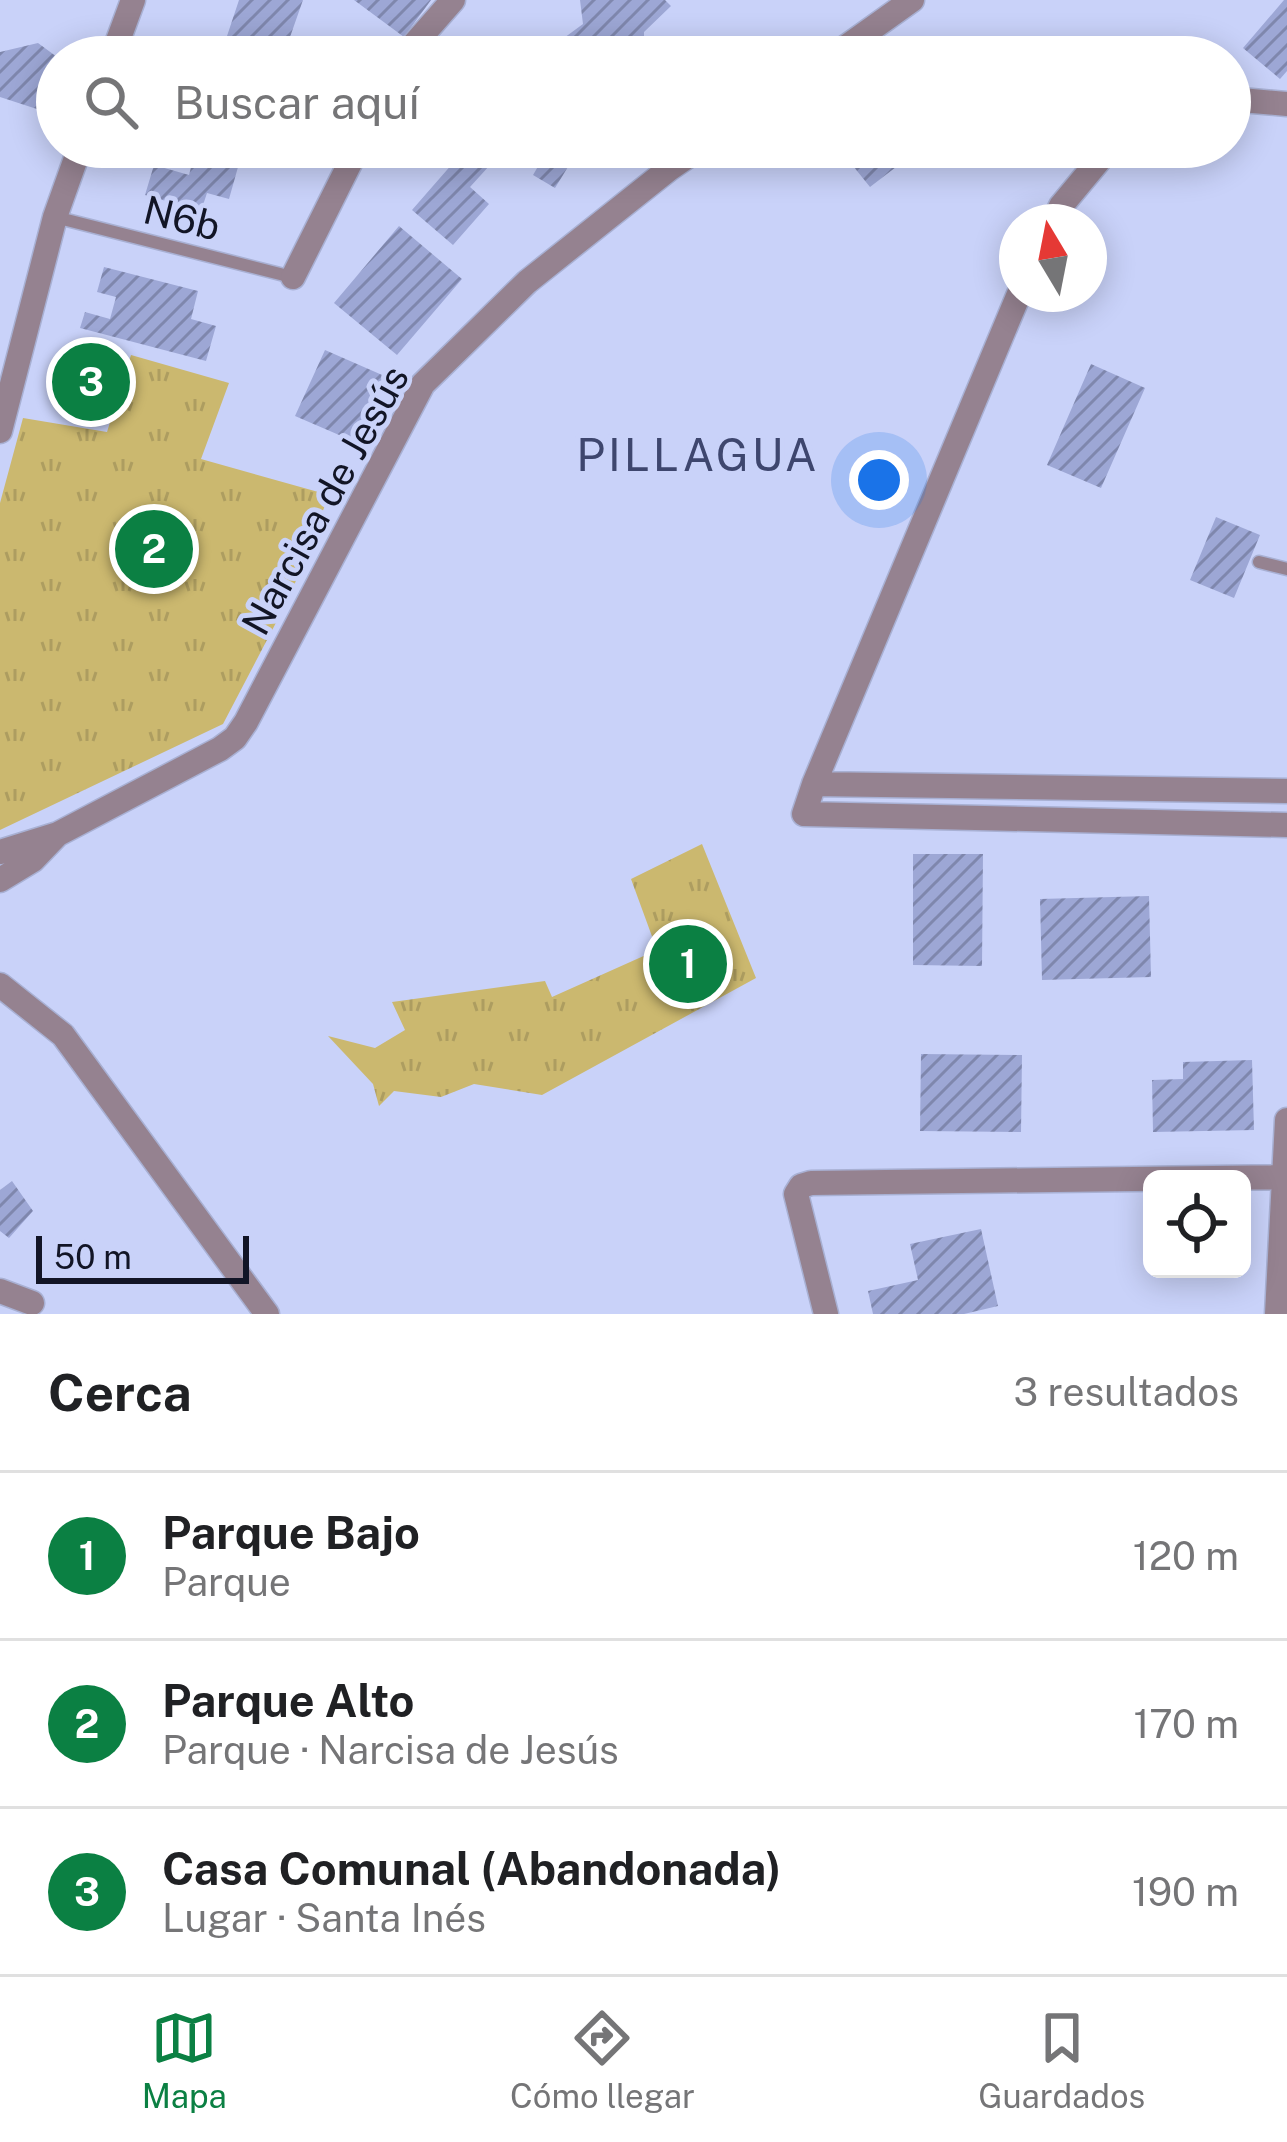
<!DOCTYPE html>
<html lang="es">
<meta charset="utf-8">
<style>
body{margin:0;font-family:"Public Sans",sans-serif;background:#f2f2f2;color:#202124}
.controls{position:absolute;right:36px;bottom:36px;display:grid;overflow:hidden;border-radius:18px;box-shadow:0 6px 30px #0003}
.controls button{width:108px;height:108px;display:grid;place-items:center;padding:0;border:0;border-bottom:3px solid #e0e0e0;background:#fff;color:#202124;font:60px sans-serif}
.compass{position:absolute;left:999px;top:204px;width:108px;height:108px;border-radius:50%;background:#fff;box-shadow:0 6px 30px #0003;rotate:350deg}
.scale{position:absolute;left:36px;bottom:30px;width:213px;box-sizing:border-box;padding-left:12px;border:6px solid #121526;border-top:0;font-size:33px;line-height:42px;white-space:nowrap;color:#121526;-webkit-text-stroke:9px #c9d2f9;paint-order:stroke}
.you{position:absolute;left:879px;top:480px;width:42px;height:42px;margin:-30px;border:9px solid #fff;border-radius:50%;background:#1a73e8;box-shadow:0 0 0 18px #1a73e833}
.badge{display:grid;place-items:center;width:78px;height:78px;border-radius:50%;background:#0b8043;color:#fff;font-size:39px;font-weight:700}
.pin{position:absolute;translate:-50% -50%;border:6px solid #fff;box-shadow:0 3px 12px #0006}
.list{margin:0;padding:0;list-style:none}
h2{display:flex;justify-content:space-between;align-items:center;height:156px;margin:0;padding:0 48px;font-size:51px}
h2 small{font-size:39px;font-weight:400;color:#757577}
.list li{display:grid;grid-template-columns:78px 1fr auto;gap:36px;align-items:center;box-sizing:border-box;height:168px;padding:0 48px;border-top:3px solid #e0e0e0}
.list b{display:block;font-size:45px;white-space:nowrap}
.list p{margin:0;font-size:39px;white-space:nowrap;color:#757577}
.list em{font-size:39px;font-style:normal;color:#757577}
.icon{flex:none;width:66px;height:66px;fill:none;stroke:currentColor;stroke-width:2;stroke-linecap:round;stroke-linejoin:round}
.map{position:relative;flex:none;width:1287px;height:1314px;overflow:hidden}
.search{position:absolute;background:#fff;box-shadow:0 6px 30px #0003;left:36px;right:36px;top:36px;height:132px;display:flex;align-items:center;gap:30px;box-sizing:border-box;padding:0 42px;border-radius:66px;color:#757577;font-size:45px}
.sheet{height:660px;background:#fff}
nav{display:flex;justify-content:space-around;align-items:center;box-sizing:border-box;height:168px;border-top:3px solid #e0e0e0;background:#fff;font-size:33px;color:#757577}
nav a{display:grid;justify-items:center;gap:6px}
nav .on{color:#0b8043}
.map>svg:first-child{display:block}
.park{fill:url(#park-tufts)}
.building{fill:url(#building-hatch)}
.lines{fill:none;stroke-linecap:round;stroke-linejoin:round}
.service-casing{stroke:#a8b0d3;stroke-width:15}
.minor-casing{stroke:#a8b0d3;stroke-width:27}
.service{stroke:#958290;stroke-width:12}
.minor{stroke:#958290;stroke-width:24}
.labels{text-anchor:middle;stroke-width:10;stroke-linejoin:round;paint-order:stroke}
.street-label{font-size:39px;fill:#121526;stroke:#c9d2f9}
.quarter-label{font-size:45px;letter-spacing:3px;fill:#3e466e;stroke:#c9d2f9}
</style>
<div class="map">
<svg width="1287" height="1314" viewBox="0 0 1287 1314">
<defs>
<pattern id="park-tufts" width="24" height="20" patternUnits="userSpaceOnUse" patternTransform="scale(3)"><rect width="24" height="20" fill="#cbb86f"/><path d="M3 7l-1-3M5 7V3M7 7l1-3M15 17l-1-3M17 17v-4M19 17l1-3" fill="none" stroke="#ad9d60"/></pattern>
<pattern id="building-hatch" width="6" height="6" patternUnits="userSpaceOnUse" patternTransform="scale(3)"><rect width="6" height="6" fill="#9da7d5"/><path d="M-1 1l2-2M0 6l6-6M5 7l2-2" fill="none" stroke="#7f87ad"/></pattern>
</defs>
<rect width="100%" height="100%" fill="#c9d2f9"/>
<path class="park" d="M 131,355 L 229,383 L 201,459 L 329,495 L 290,596 L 223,724 L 0,830 L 0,503 L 23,418 L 107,432 Z
M 702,844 L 756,978 L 542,1095 L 474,1084 L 441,1097 L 394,1091 L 379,1106 L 373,1084 L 328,1036 L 375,1048 L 405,1030 L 392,1002 L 545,981 L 552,997 L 657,950 L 631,879 Z"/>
<path class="building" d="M 239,0 L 303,0 L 283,57 L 226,39 Z
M 354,0 L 431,0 L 404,37 Z
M 580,0 L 665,0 L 671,6 L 644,32 L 644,57 L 538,57 L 583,24 Z
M 1284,0 L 1287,0 L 1287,71 L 1280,79 L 1243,48 Z
M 38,43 L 57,57 L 57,91 L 43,111 L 0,97 L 0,52 Z
M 258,147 L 313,147 L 308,163 Z
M 467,147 L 490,165 L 470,187 L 489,204 L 453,245 L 412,210 Z
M 535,147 L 579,149 L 555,188 L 533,175 L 543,158 Z
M 856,147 L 922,147 L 870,187 L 845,156 Z
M 196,148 L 240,160 L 229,199 L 207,193 L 201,211 L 145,195 L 154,165 L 189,175 Z
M 399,226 L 462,279 L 397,355 L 334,303 Z
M 104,267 L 198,291 L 191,319 L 216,326 L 206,361 L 80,328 L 85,312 L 110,319 L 116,297 L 97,292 Z
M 83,347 L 116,356 L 99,417 L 66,407 Z
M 325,350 L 389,378 L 360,444 L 295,416 Z
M 1091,364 L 1145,388 L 1101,488 L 1047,465 Z
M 1216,517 L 1260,535 L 1234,598 L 1190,580 Z
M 913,854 L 983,854 L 982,966 L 913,965 Z
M 1149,896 L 1151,977 L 1042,980 L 1040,899 Z
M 921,1054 L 1022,1055 L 1021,1132 L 920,1131 Z
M 1252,1060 L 1254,1130 L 1153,1132 L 1152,1080 L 1183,1079 L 1183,1062 Z
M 12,1181 L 33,1211 L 9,1238 L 0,1231 L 0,1190 Z
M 981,1229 L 998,1306 L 964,1314 L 873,1314 L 868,1291 L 918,1280 L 910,1244 Z"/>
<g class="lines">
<g class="service-casing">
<path id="service" d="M 55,217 L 292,277
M 1259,562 L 1287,569"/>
</g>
<g class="minor-casing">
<path id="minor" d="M 112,57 L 133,0
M 403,57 L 453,0
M 832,57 L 912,0
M 1230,99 L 1287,104
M 1053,222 L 1061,206 L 1110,147
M 293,277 L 358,147
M 1019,294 L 814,784 L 804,814 L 1287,825
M 0,431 L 55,217 L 80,147
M 814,784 L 1287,791
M 0,852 L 58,834 L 220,749 L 235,738 L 246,722 L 423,384 L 527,282 L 669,169 L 701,147
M 0,880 L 33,860 L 56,836
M 0,985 L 63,1035 L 267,1314
M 0,1291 L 32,1303
M 826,1314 L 796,1194 L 801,1186 L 811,1183 L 1282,1177
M 1277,1314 L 1287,1120"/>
</g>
<use href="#service" class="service"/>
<use href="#minor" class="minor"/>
</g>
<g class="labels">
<g class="street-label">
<text transform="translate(182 218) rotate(14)" y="14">N6b</text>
<text transform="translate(325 500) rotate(-61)" y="14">Narcisa de Jesús</text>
</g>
<g class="quarter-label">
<text x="698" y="471">PILLAGUA</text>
</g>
</g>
</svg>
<div class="controls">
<button><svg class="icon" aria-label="locate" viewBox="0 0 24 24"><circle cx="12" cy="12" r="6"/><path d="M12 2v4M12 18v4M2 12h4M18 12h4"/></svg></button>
</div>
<svg class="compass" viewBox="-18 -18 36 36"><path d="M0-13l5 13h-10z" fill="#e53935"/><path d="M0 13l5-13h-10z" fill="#757577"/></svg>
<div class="scale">50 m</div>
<div class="you"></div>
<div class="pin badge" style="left:688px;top:964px">1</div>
<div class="pin badge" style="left:154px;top:549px">2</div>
<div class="pin badge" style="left:91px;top:382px">3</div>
<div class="search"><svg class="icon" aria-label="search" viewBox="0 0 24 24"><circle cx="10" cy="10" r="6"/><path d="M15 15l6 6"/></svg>Buscar aquí</div>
</div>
<section class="sheet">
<h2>Cerca<small>3 resultados</small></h2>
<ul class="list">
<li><span class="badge">1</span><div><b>Parque Bajo</b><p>Parque</p></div><em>120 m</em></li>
<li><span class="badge">2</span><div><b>Parque Alto</b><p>Parque · Narcisa de Jesús</p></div><em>170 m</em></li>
<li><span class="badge">3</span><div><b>Casa Comunal (Abandonada)</b><p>Lugar · Santa Inés</p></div><em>190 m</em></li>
</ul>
</section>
<nav>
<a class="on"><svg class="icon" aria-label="map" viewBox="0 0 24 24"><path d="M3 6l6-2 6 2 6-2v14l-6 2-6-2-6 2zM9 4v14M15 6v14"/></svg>Mapa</a>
<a><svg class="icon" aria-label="directions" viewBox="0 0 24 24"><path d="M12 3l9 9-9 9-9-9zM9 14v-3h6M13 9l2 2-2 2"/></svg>Cómo llegar</a>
<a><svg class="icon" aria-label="saved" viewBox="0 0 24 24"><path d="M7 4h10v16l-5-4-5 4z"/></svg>Guardados</a>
</nav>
